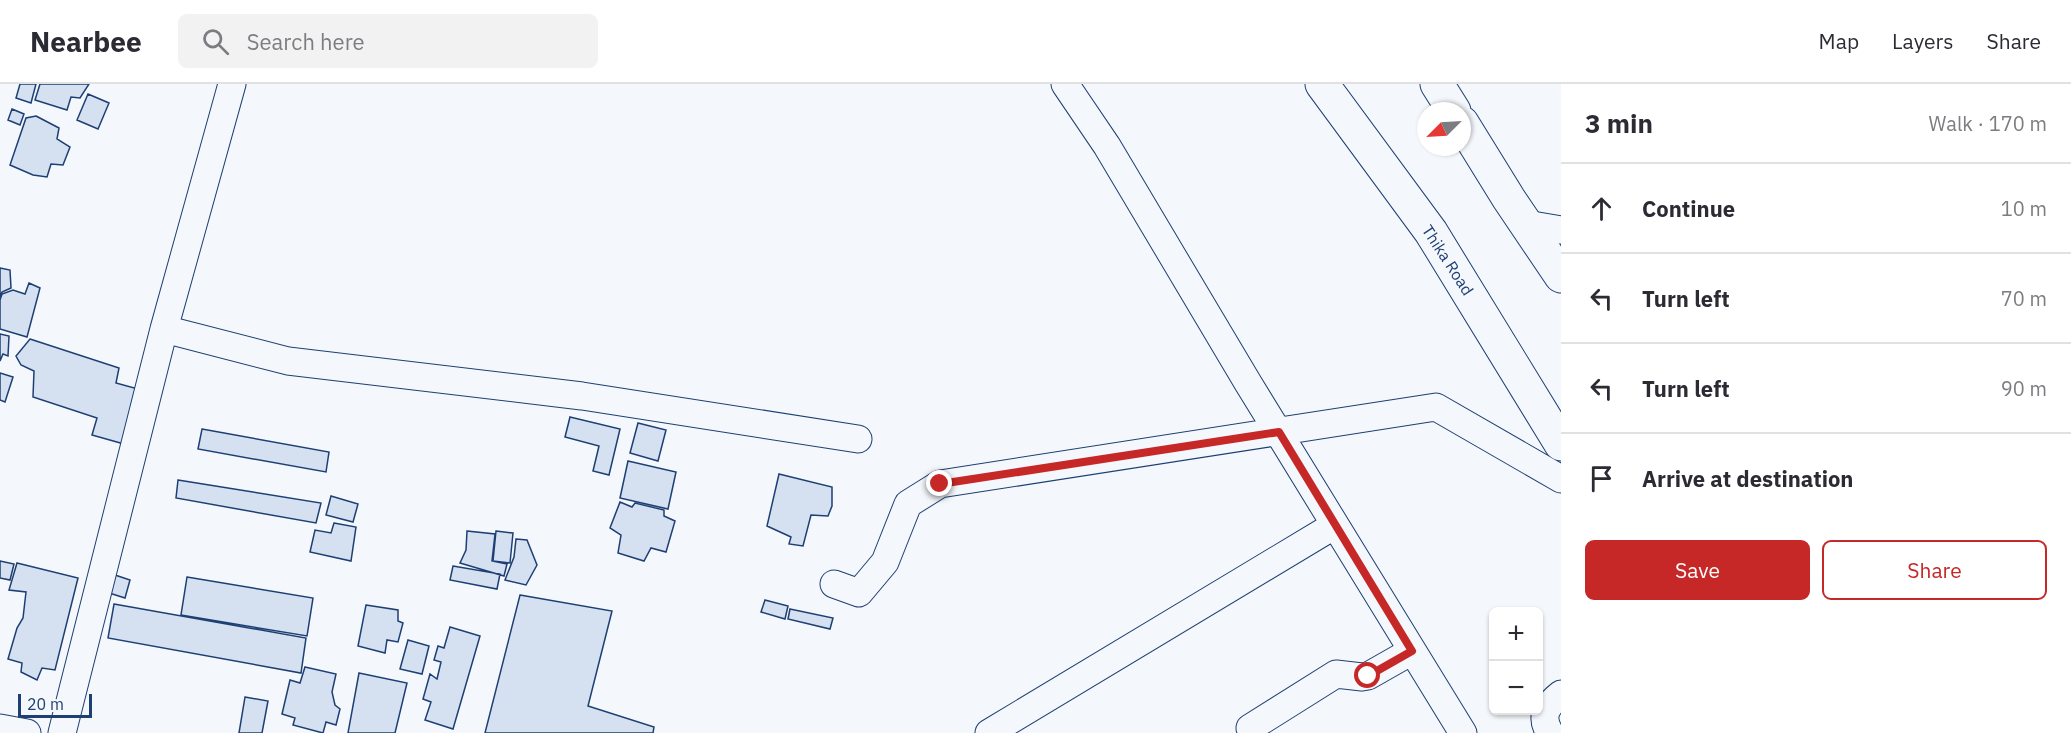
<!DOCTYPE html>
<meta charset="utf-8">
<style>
body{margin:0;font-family:"IBM Plex Sans",sans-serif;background:#f2f2f3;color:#2b2b33}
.controls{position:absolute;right:18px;bottom:18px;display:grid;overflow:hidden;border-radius:9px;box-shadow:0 2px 4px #0004}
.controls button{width:54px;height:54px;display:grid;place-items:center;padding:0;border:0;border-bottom:2px solid #e1e1e2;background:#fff;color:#2b2b33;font:30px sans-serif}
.compass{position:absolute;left:1417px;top:18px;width:54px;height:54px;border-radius:50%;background:#fff;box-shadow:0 2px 4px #0004;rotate:246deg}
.scale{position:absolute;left:18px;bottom:15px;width:74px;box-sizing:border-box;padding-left:6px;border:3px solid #1d3f73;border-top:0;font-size:16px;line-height:21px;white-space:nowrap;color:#1d3f73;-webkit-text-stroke:4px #f4f7fb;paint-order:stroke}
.stop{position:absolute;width:18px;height:18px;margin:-14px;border:4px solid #c62828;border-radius:50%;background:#fff}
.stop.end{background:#c62828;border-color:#fff;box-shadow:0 2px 6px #0008}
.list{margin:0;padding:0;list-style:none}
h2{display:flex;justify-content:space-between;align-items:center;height:78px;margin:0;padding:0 24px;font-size:26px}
h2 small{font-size:20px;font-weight:400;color:#7c7c81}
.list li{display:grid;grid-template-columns:39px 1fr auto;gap:18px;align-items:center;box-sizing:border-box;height:90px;padding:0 24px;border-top:2px solid #e1e1e2}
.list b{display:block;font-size:22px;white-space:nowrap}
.list em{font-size:20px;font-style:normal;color:#7c7c81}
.actions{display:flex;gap:12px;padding:18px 24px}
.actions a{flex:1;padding:14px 0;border:2px solid #c62828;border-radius:9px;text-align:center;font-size:21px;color:#c62828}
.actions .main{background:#c62828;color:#fff}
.icon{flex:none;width:33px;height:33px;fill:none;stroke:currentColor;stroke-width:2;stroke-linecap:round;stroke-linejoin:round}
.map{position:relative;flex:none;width:1561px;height:649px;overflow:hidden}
header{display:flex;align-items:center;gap:36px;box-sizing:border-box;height:84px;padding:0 30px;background:#fff;border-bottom:2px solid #e1e1e2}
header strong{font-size:28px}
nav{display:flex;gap:33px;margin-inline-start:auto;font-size:21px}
.search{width:420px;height:54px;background:#f2f2f3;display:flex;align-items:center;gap:15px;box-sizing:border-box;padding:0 21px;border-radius:9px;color:#7c7c81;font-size:22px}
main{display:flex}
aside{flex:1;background:#fff}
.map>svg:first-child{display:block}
.building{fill:#d5e0f0;stroke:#1d3f73;stroke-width:1.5}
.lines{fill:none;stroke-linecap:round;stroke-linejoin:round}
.minor-casing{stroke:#1d3f73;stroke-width:29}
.highway-casing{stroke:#1d3f73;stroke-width:35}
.minor{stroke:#f4f7fb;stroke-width:27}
.highway{stroke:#f4f7fb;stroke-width:33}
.route{stroke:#c62828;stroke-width:8}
.labels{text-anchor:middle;stroke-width:4.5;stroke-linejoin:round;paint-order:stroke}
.street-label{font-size:16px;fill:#1d3f73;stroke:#f4f7fb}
</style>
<header>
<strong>Nearbee</strong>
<div class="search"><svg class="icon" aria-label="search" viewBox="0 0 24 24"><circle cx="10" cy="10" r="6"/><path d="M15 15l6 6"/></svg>Search here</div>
<nav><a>Map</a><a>Layers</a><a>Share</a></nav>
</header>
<main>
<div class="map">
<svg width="1561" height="649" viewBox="0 0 1561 649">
<rect width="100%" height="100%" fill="#f4f7fb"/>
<path class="building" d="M 20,0 L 36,0 L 31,19 L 16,14 Z
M 40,0 L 89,0 L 80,14 L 71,13 L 67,26 L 35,16 Z
M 88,10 L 109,19 L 98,45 L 77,36 Z
M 12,25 L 24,30 L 20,41 L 8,36 Z
M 36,32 L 59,44 L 57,55 L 70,63 L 63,81 L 51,80 L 47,93 L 33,91 L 10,81 L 26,34 Z
M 0,184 L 10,186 L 11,204 L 2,208 L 0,213 Z
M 29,199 L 40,204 L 27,253 L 0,245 L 0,216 L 2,210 L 13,206 L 25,210 Z
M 0,250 L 9,252 L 8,272 L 3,270 L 0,277 Z
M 30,255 L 119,284 L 116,299 L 138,305 L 124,360 L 92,351 L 97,334 L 33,313 L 34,287 L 21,281 L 16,272 Z
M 0,289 L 13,293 L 5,318 L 0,316 Z
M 570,333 L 620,345 L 609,391 L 593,387 L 599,362 L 565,353 Z
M 638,339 L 666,346 L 658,377 L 630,369 Z
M 202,345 L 329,368 L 326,388 L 198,365 Z
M 628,377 L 676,388 L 668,425 L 620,414 Z
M 779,390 L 832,403 L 832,422 L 828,432 L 811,431 L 803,462 L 789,460 L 791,453 L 767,442 Z
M 178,396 L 321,419 L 316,439 L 176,414 Z
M 331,412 L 358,420 L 353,438 L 326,431 Z
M 620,418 L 632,423 L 635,419 L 664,426 L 664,432 L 675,437 L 666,468 L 651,464 L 644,477 L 618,469 L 621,451 L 610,444 Z
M 334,439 L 356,443 L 351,477 L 310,468 L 315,446 L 331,449 Z
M 467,447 L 495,450 L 492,477 L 507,480 L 504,492 L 460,479 L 466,466 Z
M 496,447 L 513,449 L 510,479 L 493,477 Z
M 516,455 L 527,456 L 537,481 L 526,501 L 505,496 L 514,473 Z
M 0,477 L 14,480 L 10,496 L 0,494 Z
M 17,479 L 78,494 L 55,586 L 42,584 L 37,596 L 21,588 L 22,579 L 8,575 L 17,544 L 23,534 L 26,508 L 9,506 Z
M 453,482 L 500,490 L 497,505 L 450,496 Z
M 112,490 L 130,496 L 125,514 L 106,508 Z
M 187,493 L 313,514 L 307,552 L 181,531 Z
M 520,511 L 612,527 L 588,622 L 654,643 L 653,649 L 485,649 Z
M 765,516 L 788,522 L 785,535 L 761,528 Z
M 114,520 L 306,554 L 301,589 L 108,554 Z
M 366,521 L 398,526 L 398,537 L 403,539 L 398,558 L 387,556 L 385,569 L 358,562 Z
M 790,525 L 833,534 L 830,545 L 788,535 Z
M 450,543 L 480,552 L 453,645 L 425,636 L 431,618 L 423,615 L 430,590 L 437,595 L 441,578 L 434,576 L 438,562 L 444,564 Z
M 408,556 L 429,562 L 422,590 L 400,585 Z
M 305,583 L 336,590 L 332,608 L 335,621 L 340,625 L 336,641 L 326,638 L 323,649 L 293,641 L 295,634 L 282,630 L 290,596 L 300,599 Z
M 359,589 L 407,599 L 395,649 L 348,649 Z
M 245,613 L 268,617 L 262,649 L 239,649 Z"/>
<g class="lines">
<g class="minor-casing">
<path id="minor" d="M 1065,0 L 1107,62 L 1248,299 L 1463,649
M 1526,140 L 1561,146
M 164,245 L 288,277 L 582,312 L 858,355
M 834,500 L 859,509 L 885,478 L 908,420 L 940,400 L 1436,323 L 1561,395
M 0,644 L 27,649
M 1250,644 L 1336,590 L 1362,593 L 1368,592 L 1412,567
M 62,649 L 164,245 L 232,0
M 989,649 L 1335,441
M 1550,649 C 1539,632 1547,621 1561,610"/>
</g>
<g class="highway-casing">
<path id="highway" d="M 1322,0 L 1431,148 L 1561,360
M 1437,0 L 1454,27
M 1462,39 L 1509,115 L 1561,192"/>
</g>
<use href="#minor" class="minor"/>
<use href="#highway" class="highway"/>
</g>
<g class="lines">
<path class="route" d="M 940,400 L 1279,348 L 1412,567 L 1368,592"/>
</g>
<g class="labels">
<g class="street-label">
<text transform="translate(1448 176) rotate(57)" y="6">Thika Road</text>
</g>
</g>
</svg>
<div class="controls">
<button>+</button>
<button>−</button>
</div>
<svg class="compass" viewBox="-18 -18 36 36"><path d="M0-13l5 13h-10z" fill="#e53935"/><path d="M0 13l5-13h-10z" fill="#7c7c81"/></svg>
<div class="scale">20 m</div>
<div class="stop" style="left:1368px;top:592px"></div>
<div class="stop end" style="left:940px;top:400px"></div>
</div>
<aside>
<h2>3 min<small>Walk · 170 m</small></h2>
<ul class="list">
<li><svg class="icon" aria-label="ahead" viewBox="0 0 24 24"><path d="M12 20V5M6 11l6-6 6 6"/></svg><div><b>Continue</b></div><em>10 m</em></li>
<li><svg class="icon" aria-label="left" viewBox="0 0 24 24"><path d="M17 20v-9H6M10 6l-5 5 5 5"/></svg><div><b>Turn left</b></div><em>70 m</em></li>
<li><svg class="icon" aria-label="left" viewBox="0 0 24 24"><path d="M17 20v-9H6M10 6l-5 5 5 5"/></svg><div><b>Turn left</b></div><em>90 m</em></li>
<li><svg class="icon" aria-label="arrive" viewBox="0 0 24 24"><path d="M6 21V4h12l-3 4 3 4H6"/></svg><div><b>Arrive at destination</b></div></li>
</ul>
<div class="actions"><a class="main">Save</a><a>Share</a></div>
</aside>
</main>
